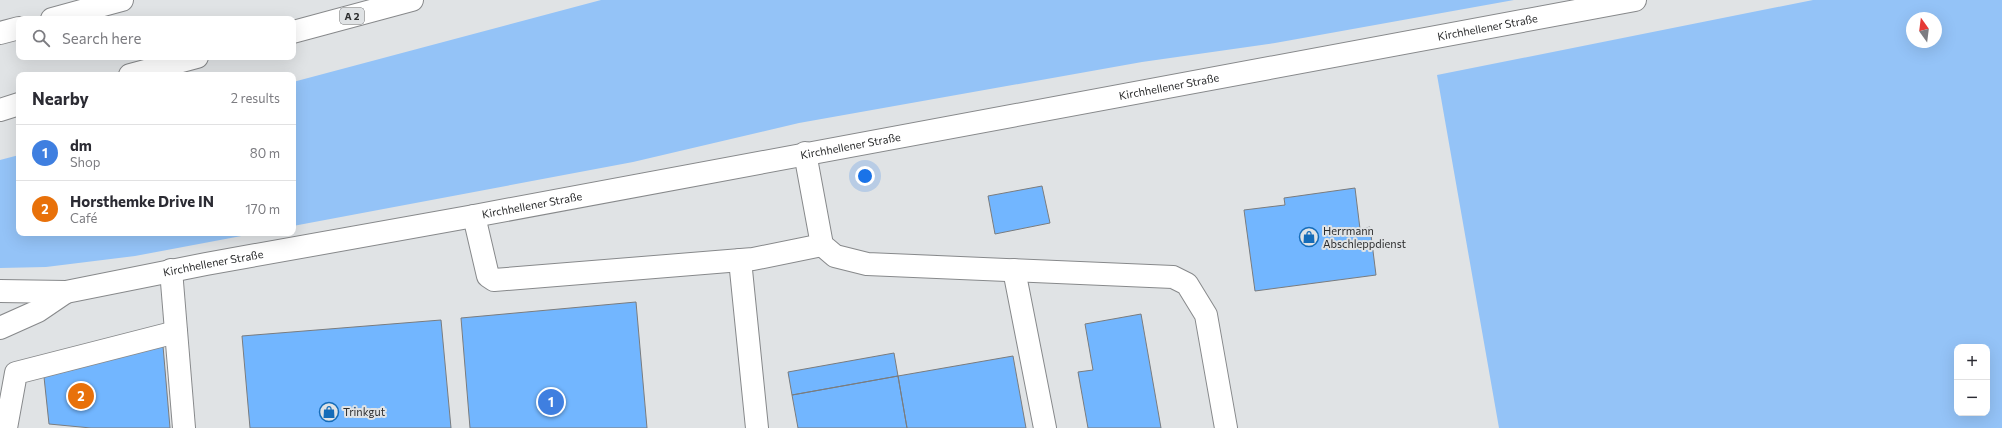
<!DOCTYPE html>
<meta charset="utf-8">
<style>
body{margin:0;font-family:Commissioner,sans-serif;background:#f7f7f7;color:#2b2b33}
.controls{position:absolute;right:12px;bottom:12px;display:grid;overflow:hidden;border-radius:8px;box-shadow:0 4px 16px #0002}
.controls button{width:36px;height:36px;display:grid;place-items:center;padding:0;border:0;border-bottom:1px solid #e1e1e2;background:#fff;color:#2b2b33;font:20px sans-serif}
.compass{position:absolute;left:1906px;top:12px;width:36px;height:36px;border-radius:50%;background:#fff;box-shadow:0 4px 16px #0002;rotate:346deg}
.you{position:absolute;left:865px;top:176px;width:14px;height:14px;margin:-10px;border:3px solid #fff;border-radius:50%;background:#1a73e8;box-shadow:0 0 0 6px #1a73e833}
.badge{display:grid;place-items:center;width:26px;height:26px;border-radius:50%;background:#db2777;color:#fff;font-size:13px;font-weight:700}
.pin{position:absolute;translate:-50% -50%;border:2px solid #fff;box-shadow:0 1px 4px #0006}
.list{margin:0;padding:0;list-style:none}
h2{display:flex;justify-content:space-between;align-items:center;height:52px;margin:0;padding:0 16px;font-size:17px}
h2 small{font-size:13px;font-weight:400;color:#7c7c81}
.list li{display:grid;grid-template-columns:26px 1fr auto;gap:12px;align-items:center;box-sizing:border-box;height:56px;padding:0 16px;border-top:1px solid #e1e1e2}
.list b{display:block;font-size:15px;white-space:nowrap}
.list p{margin:0;font-size:13px;white-space:nowrap;color:#7c7c81}
.list em{font-size:13px;font-style:normal;color:#7c7c81}
.icon{flex:none;width:22px;height:22px;fill:none;stroke:currentColor;stroke-width:2;stroke-linecap:round;stroke-linejoin:round}
.map{position:relative;flex:none;width:2002px;height:428px;overflow:hidden}
.search{position:absolute;background:#fff;box-shadow:0 4px 16px #0002;left:16px;top:16px;width:280px;height:44px;display:flex;align-items:center;gap:10px;box-sizing:border-box;padding:0 14px;border-radius:8px;color:#7c7c81;font-size:15px}
.panel{position:absolute;background:#fff;box-shadow:0 4px 16px #0002;left:16px;top:72px;width:280px;height:164px;border-radius:8px}
.map>svg:first-child{display:block}
.green{fill:#94c3f7;fill-rule:evenodd}
.building{fill:#72b6ff;stroke:#7a7c7e}
.lines{fill:none;stroke-linecap:round;stroke-linejoin:round}
.minor-casing{stroke:#87898b;stroke-width:24}
.highway-casing{stroke:#87898b;stroke-width:24}
.minor{stroke:#fff;stroke-width:22}
.highway{stroke:#fff;stroke-width:22}
.labels{text-anchor:middle;stroke-width:4;stroke-linejoin:round;paint-order:stroke}
.shield{fill:#e0e3e5;stroke:#626465;stroke-width:1}
.shield-label{font-size:10px;font-weight:bold;fill:#2c2d2e}
.street-label{font-size:11px;fill:#2c2d2e;stroke:#e0e3e5}
.poi-label{font-size:11px;fill:#2c2d2e;stroke:#e0e3e5;text-anchor:start}
</style>
<div class="map">
<svg width="2002" height="428" viewBox="0 0 2002 428">
<rect width="100%" height="100%" fill="#e0e3e5"/>
<path class="green" d="M 601,0 L 1514,0 L 1275,43 L 1142,62 L 799,123 L 633,162 L 293,226 L 293,82 Z
M 1813,0 L 2002,0 L 2002,428 L 1499,428 L 1437,75 ZM 1912,18 L 1936,18 L 1936,42 L 1912,42 ZM 1957,347 L 1987,347 L 1987,413 L 1957,413 Z
M 19,155 L 19,233 L 257,233 L 135,256 L 46,267 L 0,268 L 0,160 Z"/>
<path class="building" d="M 1042,186 L 1050,223 L 995,234 L 988,196 Z
M 1355,188 L 1360,229 L 1370,227 L 1376,275 L 1255,291 L 1244,210 L 1285,205 L 1284,198 Z
M 636,302 L 647,428 L 470,428 L 461,318 Z
M 1141,314 L 1161,428 L 1088,428 L 1078,372 L 1093,370 L 1085,324 Z
M 441,320 L 451,428 L 250,428 L 242,336 Z
M 163,346 L 170,428 L 91,428 L 49,424 L 44,377 Z
M 894,353 L 898,376 L 792,395 L 788,372 Z
M 1013,356 L 1026,428 L 907,428 L 898,376 Z
M 898,376 L 907,428 L 798,428 L 792,395 Z"/>
<g class="lines">
<g class="minor-casing">
<g id="minor">
<path d="M 805,153 L 822,245 L 835,256 L 867,264 L 1173,277 L 1187,284 L 1206,315 L 1226,428"/>
<path d="M 474,216 L 488,276 L 494,280 L 753,259 L 822,245"/>
<path d="M 740,260 L 757,428"/>
<path d="M 171,270 L 184,428"/>
<path d="M 1014,270 L 1045,428"/>
<path id="s1" d="M 0,291 L 66,292 L 206,264 L 474,216 L 1635,0"/>
<path d="M 0,328 L 38,311 L 66,292"/>
<path d="M 6,428 L 16,373 L 176,332"/>
</g>
</g>
<g class="highway-casing">
<path id="highway" d="M 52,19 L 122,0
M 293,32 L 412,0
M 0,33 L 19,28
M 130,75 L 197,57
M 0,110 L 19,104"/>
</g>
<use href="#minor" class="minor"/>
<use href="#highway" class="highway"/>
</g>
<defs>
<g id="shop-ring" transform="scale(1)"><circle r="9.5" fill="#e0e3e5" stroke="#156cb9" stroke-width="1.5"/><path d="M-5-2.5h2.3a2.7 3.5 0 0 1 5.4 0H5L5.5 6h-11ZM-1.5-2.5h3a1.5 2.3 0 0 0-3 0Z" fill="#156cb9"/></g>
</defs>
<g fill-rule="evenodd">
<use href="#shop-ring" x="1309" y="237"/>
<use href="#shop-ring" x="329" y="412"/>
</g>
<g class="labels">
<rect class="shield" x="340" y="8" width="24" height="16" rx="3"/>
<g class="shield-label">
<text x="352" y="20">A 2</text>
</g>
<g class="street-label">
<text dy="4" stroke="none"><textPath href="#s1" startOffset="1512">Kirchhellener Straße</textPath></text>
<text dy="4" stroke="none"><textPath href="#s1" startOffset="1188">Kirchhellener Straße</textPath></text>
<text dy="4" stroke="none"><textPath href="#s1" startOffset="864">Kirchhellener Straße</textPath></text>
<text dy="4" stroke="none"><textPath href="#s1" startOffset="540">Kirchhellener Straße</textPath></text>
<text dy="4" stroke="none"><textPath href="#s1" startOffset="216">Kirchhellener Straße</textPath></text>
</g>
<g class="poi-label">
<text x="1323" y="235">Herrmann<tspan x="1323" dy="13">Abschleppdienst</tspan></text>
<text x="343" y="416">Trinkgut</text>
</g>
</g>
</svg>
<div class="controls">
<button>+</button>
<button>−</button>
</div>
<svg class="compass" viewBox="-18 -18 36 36"><path d="M0-13l5 13h-10z" fill="#e53935"/><path d="M0 13l5-13h-10z" fill="#7c7c81"/></svg>
<div class="you"></div>
<div class="pin badge" style="left:551px;top:402px;background:#3f7fe0">1</div>
<div class="pin badge" style="left:81px;top:396px;background:#e8710a">2</div>
<div class="search"><svg class="icon" aria-label="search" viewBox="0 0 24 24"><circle cx="10" cy="10" r="6"/><path d="M15 15l6 6"/></svg>Search here</div>
<section class="panel">
<h2>Nearby<small>2 results</small></h2>
<ul class="list">
<li><span class="badge" style="background:#3f7fe0">1</span><div><b>dm</b><p>Shop</p></div><em>80 m</em></li>
<li><span class="badge" style="background:#e8710a">2</span><div><b>Horsthemke Drive IN</b><p>Café</p></div><em>170 m</em></li>
</ul>
</section>
</div>
